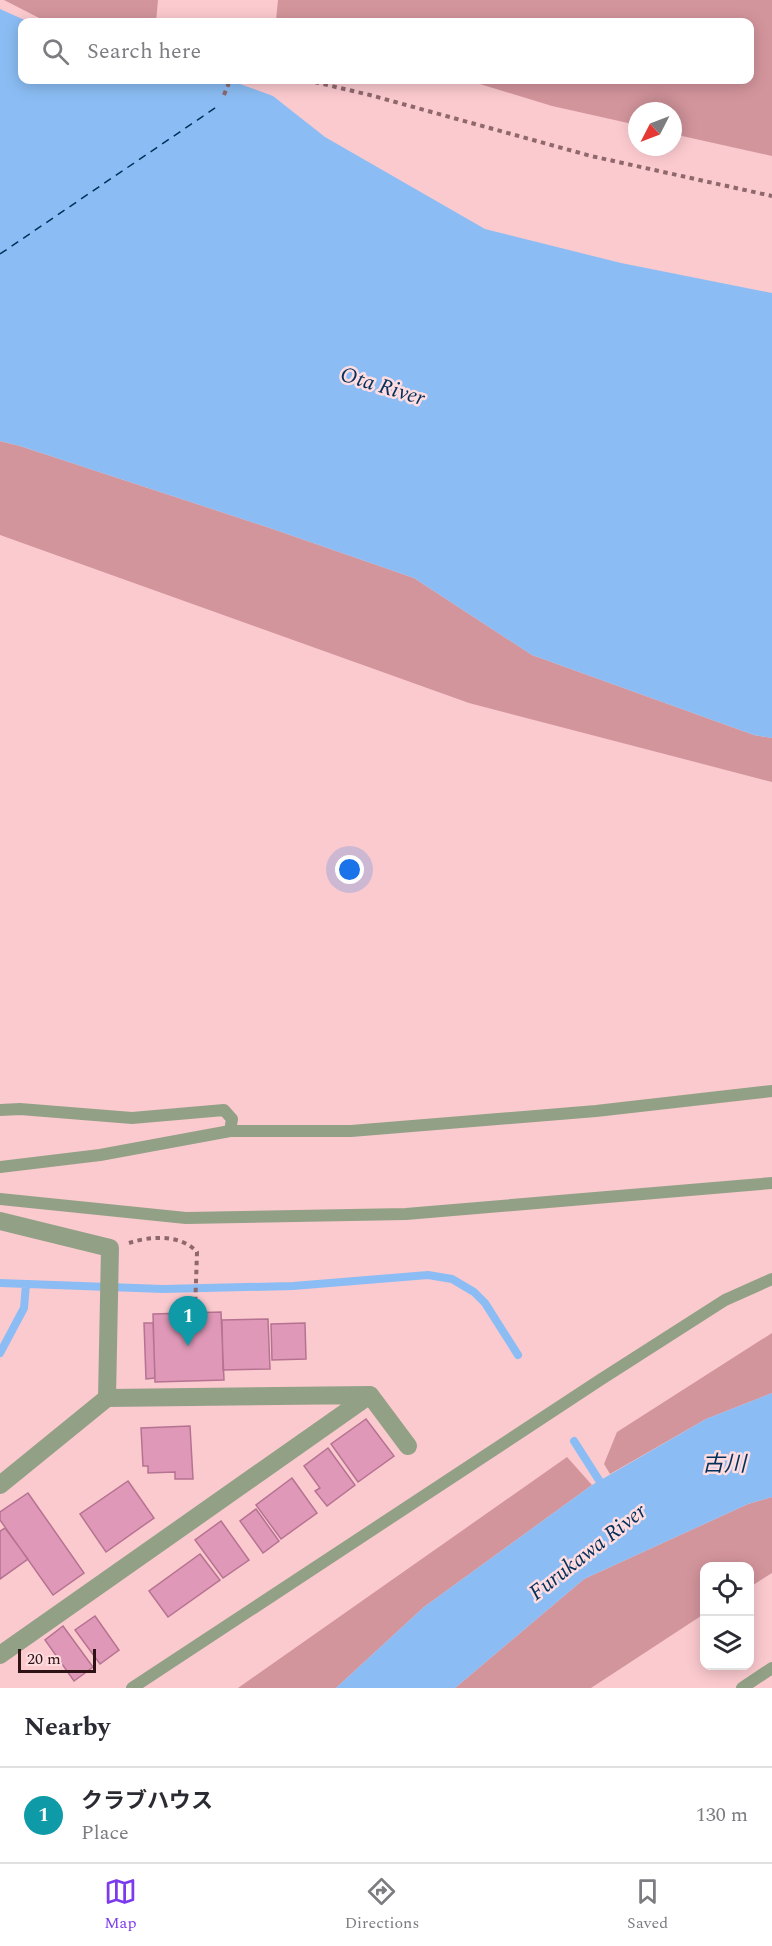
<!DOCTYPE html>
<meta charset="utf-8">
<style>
body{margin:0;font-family:Spectral,"Noto Sans JP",serif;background:#f2f2f3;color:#2b2b33}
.controls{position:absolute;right:18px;bottom:18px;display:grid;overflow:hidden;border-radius:12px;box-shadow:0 3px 15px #0003}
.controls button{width:54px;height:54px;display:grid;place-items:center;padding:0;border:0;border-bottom:2px solid #e1e1e2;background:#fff;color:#2b2b33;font:30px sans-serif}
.compass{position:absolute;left:628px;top:102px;width:54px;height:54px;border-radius:50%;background:#fff;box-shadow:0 3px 15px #0003;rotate:228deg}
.scale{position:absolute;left:18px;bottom:15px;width:78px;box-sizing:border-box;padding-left:6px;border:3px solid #2e1216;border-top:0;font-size:16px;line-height:21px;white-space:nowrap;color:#2e1216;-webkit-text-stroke:4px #fedce0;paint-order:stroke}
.you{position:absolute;left:350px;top:870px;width:21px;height:21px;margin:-15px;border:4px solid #fff;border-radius:50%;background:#1a73e8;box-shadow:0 0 0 9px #1a73e833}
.badge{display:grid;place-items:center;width:39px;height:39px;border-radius:50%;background:#7c3aed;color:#fff;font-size:20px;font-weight:700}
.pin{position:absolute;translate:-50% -50px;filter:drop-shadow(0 2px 3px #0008)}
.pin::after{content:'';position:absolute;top:32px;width:21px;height:18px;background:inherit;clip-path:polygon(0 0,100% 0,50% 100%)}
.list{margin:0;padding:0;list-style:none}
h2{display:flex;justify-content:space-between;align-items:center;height:78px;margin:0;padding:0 24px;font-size:26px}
h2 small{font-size:20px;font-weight:400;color:#7c7c81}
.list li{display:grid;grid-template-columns:39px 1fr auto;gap:18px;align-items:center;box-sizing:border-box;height:96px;padding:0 24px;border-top:2px solid #e1e1e2}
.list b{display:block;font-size:22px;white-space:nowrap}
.list p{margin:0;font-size:20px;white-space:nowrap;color:#7c7c81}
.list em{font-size:20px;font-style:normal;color:#7c7c81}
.icon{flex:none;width:33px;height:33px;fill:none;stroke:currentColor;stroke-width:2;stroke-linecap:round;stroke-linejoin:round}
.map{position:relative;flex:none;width:772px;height:1688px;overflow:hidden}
.search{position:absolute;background:#fff;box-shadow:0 3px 15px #0003;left:18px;right:18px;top:18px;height:66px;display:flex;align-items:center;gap:15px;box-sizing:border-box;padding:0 21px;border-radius:12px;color:#7c7c81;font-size:22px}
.sheet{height:174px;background:#fff}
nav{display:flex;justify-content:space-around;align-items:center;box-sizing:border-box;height:84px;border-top:2px solid #e1e1e2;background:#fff;font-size:16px;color:#7c7c81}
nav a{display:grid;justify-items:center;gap:3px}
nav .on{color:#7c3aed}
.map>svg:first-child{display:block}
.green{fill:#d3959c}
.water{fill:#8bbdf4}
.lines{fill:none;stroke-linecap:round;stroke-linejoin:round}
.stream{stroke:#8bbdf4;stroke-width:8}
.ferry{stroke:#02305b;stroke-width:1.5;stroke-dasharray:8 6;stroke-linecap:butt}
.building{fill:#df98b7;stroke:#b67391;stroke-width:1.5}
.path{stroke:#8e686d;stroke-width:4;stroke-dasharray:4.5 4.5;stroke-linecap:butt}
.service{stroke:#92a186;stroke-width:12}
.minor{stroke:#92a186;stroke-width:18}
.labels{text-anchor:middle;stroke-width:5;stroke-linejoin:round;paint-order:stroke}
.water-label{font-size:22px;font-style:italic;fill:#02305b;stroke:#fedce0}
</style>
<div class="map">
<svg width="772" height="1688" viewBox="0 0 772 1688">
<rect width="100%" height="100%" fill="#fbcacf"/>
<path class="green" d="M 4,0 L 158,0 L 156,22 L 47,22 Z
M 278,0 L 772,0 L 772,156 L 673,134 L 673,111 L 637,111 L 637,125 L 552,106 L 467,80 L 750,80 L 750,22 L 284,22 L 276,20 Z
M 0,441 L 20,446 L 267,527 L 414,578 L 532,655 L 754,735 L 772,738 L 772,782 L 469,703 L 0,535 Z
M 772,1333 L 772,1393 L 706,1419 L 610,1474 L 604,1464 L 617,1432 Z
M 567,1457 L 592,1485 L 424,1607 L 336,1688 L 238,1688 Z
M 772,1497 L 772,1573 L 750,1587 L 750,1566 L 704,1566 L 704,1614 L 591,1688 L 455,1688 L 584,1579 L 748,1504 Z"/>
<path class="water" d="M 0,9 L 29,22 L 22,22 L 22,80 L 229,80 L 273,96 L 325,137 L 485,229 L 621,263 L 772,293 L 772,738 L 754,735 L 532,655 L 414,578 L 267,527 L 20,446 L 0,441 Z
M 772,1393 L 772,1497 L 748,1504 L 584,1579 L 455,1688 L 336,1688 L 424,1607 L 592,1485 L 706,1419 Z"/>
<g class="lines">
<path class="stream" d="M 0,1283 L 163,1289 L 293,1286 L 428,1275 L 452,1279 L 474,1292 L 485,1303 L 518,1355
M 0,1353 L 24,1308 L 26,1284
M 574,1441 L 604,1488"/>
<path class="ferry" d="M 0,254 L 218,106"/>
</g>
<path class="building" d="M 221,1312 L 224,1380 L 155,1382 L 153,1314 Z
M 268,1319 L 270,1369 L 223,1370 L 222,1320 Z
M 144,1323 L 153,1323 L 155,1378 L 146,1379 Z
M 305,1323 L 306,1359 L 272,1360 L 271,1324 Z
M 366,1419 L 394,1456 L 358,1482 L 331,1444 Z
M 190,1426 L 193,1479 L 175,1479 L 175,1472 L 148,1473 L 148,1466 L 143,1466 L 141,1428 Z
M 328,1448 L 355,1485 L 327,1506 L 315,1491 L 320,1488 L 304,1466 Z
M 292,1478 L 317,1513 L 281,1539 L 256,1505 Z
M 128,1481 L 154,1518 L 106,1552 L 80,1514 Z
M 28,1493 L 84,1573 L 53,1595 L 0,1520 L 0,1512 Z
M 256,1509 L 279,1541 L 263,1553 L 240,1521 Z
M 221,1521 L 249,1560 L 223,1578 L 195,1540 Z
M 5,1528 L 28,1559 L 0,1579 L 0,1531 Z
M 200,1554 L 220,1580 L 168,1617 L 149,1591 Z
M 95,1616 L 119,1650 L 100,1664 L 75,1630 Z
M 63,1626 L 93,1667 L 74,1681 L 45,1640 Z"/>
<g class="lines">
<path class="path" d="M 306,80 L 370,95 L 591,156 L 772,196
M 224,95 L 230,80
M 129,1243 C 150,1236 181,1234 197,1252 L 195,1312"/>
<path class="service" d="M 0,1110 L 20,1109 L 132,1118 L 224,1110 L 232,1119 L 230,1131
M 0,1167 L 100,1155 L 230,1131 L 351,1131 L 596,1111 L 772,1091
M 0,1199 L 186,1218 L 406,1214 L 772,1183
M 132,1688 L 600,1380 L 725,1300 L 772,1279
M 742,1688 L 772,1668"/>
<path class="minor" d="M 0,1221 L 110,1248 L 107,1398 L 0,1485
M 107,1398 L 370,1395 L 408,1446
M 0,1655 L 370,1395"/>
</g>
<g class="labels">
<g class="water-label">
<text transform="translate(383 385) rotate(17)" y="8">Ota River</text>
<text x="724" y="1471">古川</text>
<text transform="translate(587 1551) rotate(-38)" y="8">Furukawa River</text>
</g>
</g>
</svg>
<div class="controls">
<button><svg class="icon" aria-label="locate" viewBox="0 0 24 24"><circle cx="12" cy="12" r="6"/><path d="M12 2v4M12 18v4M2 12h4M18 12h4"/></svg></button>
<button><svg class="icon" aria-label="layers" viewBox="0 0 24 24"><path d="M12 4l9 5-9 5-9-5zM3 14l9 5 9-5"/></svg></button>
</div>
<svg class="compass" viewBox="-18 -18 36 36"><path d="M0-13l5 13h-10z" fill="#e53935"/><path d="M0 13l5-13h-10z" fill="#7c7c81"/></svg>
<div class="scale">20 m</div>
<div class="you"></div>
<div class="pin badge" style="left:188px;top:1346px;background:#0f9aa8">1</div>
<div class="search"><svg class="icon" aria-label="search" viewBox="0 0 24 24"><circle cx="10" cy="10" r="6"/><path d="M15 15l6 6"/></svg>Search here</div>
</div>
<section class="sheet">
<h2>Nearby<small></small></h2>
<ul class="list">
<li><span class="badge" style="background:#0f9aa8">1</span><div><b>クラブハウス</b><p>Place</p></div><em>130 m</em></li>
</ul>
</section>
<nav>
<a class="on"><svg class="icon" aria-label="map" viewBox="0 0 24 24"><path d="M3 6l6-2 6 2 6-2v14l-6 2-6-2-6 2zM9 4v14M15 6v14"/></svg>Map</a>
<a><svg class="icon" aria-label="directions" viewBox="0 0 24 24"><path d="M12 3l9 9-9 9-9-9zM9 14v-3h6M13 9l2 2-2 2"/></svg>Directions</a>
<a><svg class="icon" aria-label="saved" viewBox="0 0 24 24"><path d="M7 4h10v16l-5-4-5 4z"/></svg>Saved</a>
</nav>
